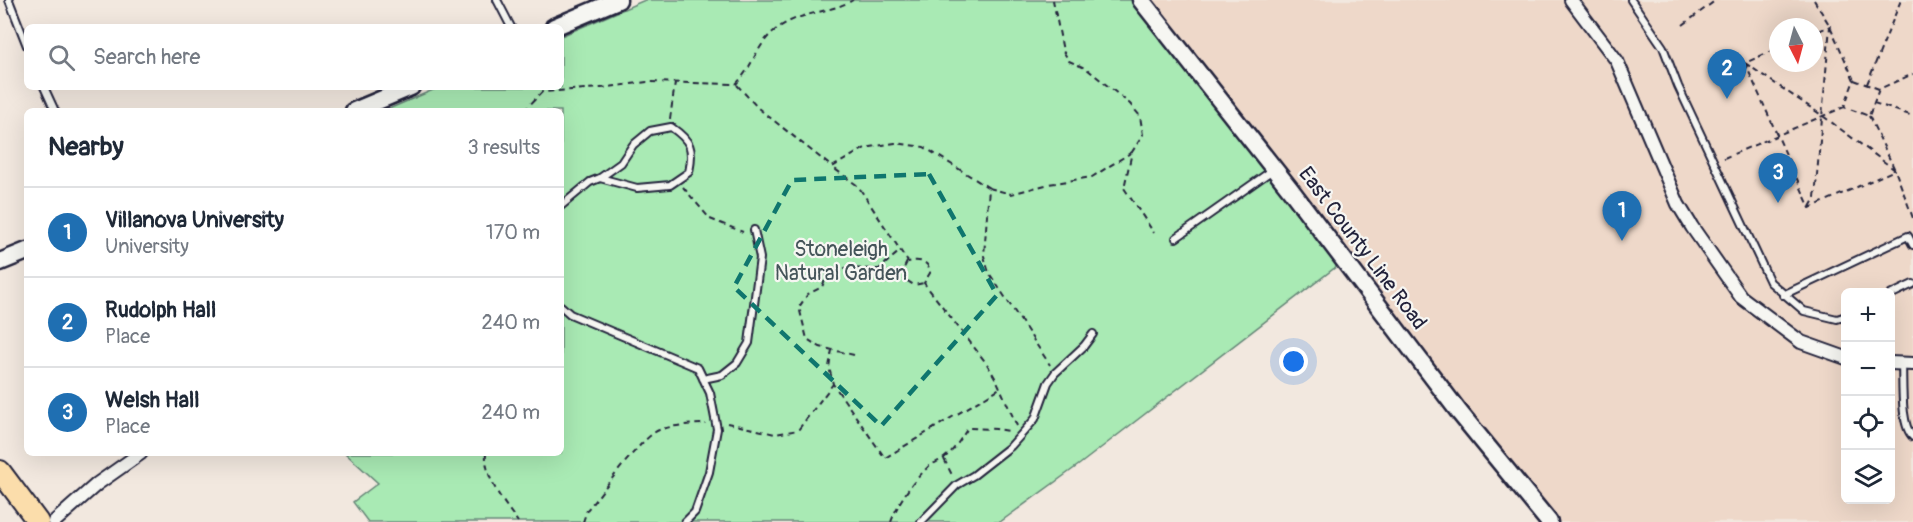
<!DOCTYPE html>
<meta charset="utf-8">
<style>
body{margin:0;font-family:Pangolin,sans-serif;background:#f6f6f7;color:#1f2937}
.controls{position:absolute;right:18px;bottom:18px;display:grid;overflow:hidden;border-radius:9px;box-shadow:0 6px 24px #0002}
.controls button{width:54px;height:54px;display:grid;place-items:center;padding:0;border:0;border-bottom:2px solid #e0e1e3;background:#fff;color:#1f2937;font:30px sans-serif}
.compass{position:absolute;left:1769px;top:18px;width:54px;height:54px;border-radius:50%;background:#fff;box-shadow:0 6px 24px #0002;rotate:174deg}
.you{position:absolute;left:1294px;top:362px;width:21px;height:21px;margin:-15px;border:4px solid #fff;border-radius:50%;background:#1a73e8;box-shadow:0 0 0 9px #1a73e833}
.badge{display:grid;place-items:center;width:39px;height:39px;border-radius:50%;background:#1f6fb2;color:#fff;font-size:20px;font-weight:700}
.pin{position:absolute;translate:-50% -50px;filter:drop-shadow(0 2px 3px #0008)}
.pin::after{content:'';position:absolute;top:32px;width:21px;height:18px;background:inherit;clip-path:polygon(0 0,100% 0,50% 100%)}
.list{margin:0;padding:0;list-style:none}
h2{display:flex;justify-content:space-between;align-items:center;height:78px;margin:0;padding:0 24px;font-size:26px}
h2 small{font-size:20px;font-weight:400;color:#747a83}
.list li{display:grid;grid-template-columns:39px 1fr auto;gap:18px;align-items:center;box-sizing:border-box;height:90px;padding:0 24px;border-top:2px solid #e0e1e3}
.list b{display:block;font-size:22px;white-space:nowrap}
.list p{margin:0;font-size:20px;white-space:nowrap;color:#747a83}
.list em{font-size:20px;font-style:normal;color:#747a83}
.icon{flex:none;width:33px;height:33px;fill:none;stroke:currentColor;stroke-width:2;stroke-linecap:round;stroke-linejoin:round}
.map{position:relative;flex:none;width:1913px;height:522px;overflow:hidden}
.search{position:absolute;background:#fff;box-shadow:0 6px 24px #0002;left:24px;top:24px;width:540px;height:66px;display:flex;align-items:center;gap:15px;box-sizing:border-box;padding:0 21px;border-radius:9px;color:#747a83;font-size:22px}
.panel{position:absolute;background:#fff;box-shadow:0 6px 24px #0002;left:24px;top:108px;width:540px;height:348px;border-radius:9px}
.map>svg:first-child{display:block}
.built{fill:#eed8c9;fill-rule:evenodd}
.green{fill:#a9eab4;stroke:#668678;stroke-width:1.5}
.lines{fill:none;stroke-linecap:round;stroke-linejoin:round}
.lane-casing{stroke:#22223b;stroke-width:10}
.street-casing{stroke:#22223b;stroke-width:16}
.secondary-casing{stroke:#22223b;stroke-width:21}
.primary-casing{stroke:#22223b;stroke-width:24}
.path{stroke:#22223b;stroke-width:2;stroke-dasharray:6 4.5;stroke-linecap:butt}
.lane{stroke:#f6f6f2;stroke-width:6}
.street{stroke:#f6f6f2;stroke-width:12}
.secondary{stroke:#f6f6f2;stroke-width:16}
.primary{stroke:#fbddab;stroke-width:20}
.marked{fill:none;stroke:#0f766e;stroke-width:4.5;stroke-dasharray:12 8;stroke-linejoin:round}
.labels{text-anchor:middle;stroke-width:4.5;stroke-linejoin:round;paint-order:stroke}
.street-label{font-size:21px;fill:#22223b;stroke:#f6f6f2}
.park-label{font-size:21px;fill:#445459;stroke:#f6f6f2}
</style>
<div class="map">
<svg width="1913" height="522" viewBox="0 0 1913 522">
<rect width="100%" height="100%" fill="#f2e8df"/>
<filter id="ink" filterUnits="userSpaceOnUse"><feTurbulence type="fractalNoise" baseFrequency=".0167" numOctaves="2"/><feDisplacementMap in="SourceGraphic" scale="12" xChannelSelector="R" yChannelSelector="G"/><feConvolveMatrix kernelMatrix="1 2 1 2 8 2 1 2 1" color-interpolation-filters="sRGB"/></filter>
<g filter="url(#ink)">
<path class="built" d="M 1141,0 L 1913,0 L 1913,522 L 1553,522 ZM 1778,27 L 1814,27 L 1814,63 L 1778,63 ZM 1846,292 L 1890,292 L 1890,500 L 1846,500 Z"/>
<path class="green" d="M 645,0 L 1137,0 L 1337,266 L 1080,464 L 1000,522 L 368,522 L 353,502 L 378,483 L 345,453 L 561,453 L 561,111 L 384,111 L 440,87 L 561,87 L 561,36 Z"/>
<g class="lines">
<g class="lane-casing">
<path id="lane" d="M 9,0 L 27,46
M 497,0 L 511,27
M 1631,0 L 1663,47 L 1678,86 L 1770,282 L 1804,311 L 1837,319 L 1846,316
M 44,87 L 55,111
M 561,206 L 590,182 L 600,178 L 621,163 L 633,145 L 650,131 L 671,127 C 691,141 694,148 689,172 L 670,185 L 637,188 L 600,178
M 1176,238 L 1274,169
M 1783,295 L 1908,236 L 1913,245
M 1890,295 L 1913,284
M 561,306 L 570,314 L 698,368 L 710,393 L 717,429 L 709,472 L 695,512 L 685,522
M 1902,364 C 1903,382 1900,426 1913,437
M 703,379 L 722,375 L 737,363 L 749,343 L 760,258 L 754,230
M 921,522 L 957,485 L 974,475 L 1011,446 L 1035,419 L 1048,383 L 1055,373 L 1084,346 L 1093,334"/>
</g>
<g class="street-casing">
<path id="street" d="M 1571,0 L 1617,61 L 1678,204 L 1692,227 L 1741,297 L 1801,342 L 1846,358
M 1890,363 L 1913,364
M 54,522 L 97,484 L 141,453"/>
</g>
<g class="secondary-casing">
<path id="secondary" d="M 1141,0 L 1290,189 L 1459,412 L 1549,522
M 554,27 L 618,0
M 354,111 L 411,87
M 0,262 L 27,251"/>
</g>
<g class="primary-casing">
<path id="primary" d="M 0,471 L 38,522"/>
</g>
<path class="path" d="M 1053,0 L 1063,51 L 1069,61 L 1087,69 L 1130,104 L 1140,116 L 1143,135 L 1132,152 L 1124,188 L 1154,233
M 1814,0 L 1830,26 L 1854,80
M 1683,25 L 1716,0
M 1745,63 L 1823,116 L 1895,170 L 1810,208 L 1745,63 L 1778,48
M 1867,84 L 1901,0
M 737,85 L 758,108 L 832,167
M 1879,89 L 1869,116 L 1844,107 L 1854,80 L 1879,89 L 1913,74
M 1874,103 L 1913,116
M 524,111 L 542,92 L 601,88 L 647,82 L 736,84 C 752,68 757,45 774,31 C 798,11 829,14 853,0
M 1869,116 L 1895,170 L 1913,218
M 670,119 L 675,83
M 1724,158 L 1844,107
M 683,187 L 710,219 L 743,232
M 989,188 L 1011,194 L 1049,184 L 1092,177 L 1132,152
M 1810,207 L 1815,198 L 1830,26 L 1814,33
M 907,262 L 903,270 L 906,280 L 914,285 L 924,283
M 832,350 L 829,367 L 833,384 L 885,458 L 1000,388
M 854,355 L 820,347 L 807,339 L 799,307 L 808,294 L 822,287 L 828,273 L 840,268 L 879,269 L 900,251
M 727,423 L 775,434 L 798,430 L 833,384
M 1017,426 L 997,381 L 987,364 L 924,283 L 930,273 C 930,261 918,259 908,262 L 858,186 L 832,167 L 865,148 L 895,143 L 924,147 L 989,188 L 984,256 L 989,273 L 1050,365
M 486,453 C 484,478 504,503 518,522
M 944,459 L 953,477
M 583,522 L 587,510 C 601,494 642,436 659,430 C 674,425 691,424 706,424
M 891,522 C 899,500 911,484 928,467 C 932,463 939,462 944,458 C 954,451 961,438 968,428 L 996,429 L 1010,431"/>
<use href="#lane" class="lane"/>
<use href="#street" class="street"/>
<use href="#secondary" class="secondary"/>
<use href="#primary" class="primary"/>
</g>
</g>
<path class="marked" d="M 929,174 L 997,295 L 881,426 L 734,287 L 792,180 Z"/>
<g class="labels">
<g class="street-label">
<text transform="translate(1363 248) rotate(53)" y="7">East County Line Road</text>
</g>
<g class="park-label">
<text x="841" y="256">Stoneleigh<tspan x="841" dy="24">Natural Garden</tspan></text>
</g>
</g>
</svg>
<div class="controls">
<button>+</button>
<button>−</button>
<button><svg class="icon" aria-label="locate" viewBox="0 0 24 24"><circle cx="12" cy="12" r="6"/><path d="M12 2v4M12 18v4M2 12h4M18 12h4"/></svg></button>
<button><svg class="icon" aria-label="layers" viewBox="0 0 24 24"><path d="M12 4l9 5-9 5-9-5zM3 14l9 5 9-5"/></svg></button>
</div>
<svg class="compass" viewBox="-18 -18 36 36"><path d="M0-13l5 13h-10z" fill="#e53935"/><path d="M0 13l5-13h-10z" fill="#747a83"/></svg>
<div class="you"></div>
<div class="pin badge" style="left:1622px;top:241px">1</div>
<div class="pin badge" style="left:1727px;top:99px">2</div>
<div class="pin badge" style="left:1778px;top:203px">3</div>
<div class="search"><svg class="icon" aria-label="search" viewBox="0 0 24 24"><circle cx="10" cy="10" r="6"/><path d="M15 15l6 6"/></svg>Search here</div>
<section class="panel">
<h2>Nearby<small>3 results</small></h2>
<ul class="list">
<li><span class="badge">1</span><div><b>Villanova University</b><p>University</p></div><em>170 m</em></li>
<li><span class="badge">2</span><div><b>Rudolph Hall</b><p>Place</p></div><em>240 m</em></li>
<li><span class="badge">3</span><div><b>Welsh Hall</b><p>Place</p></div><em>240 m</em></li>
</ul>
</section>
</div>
